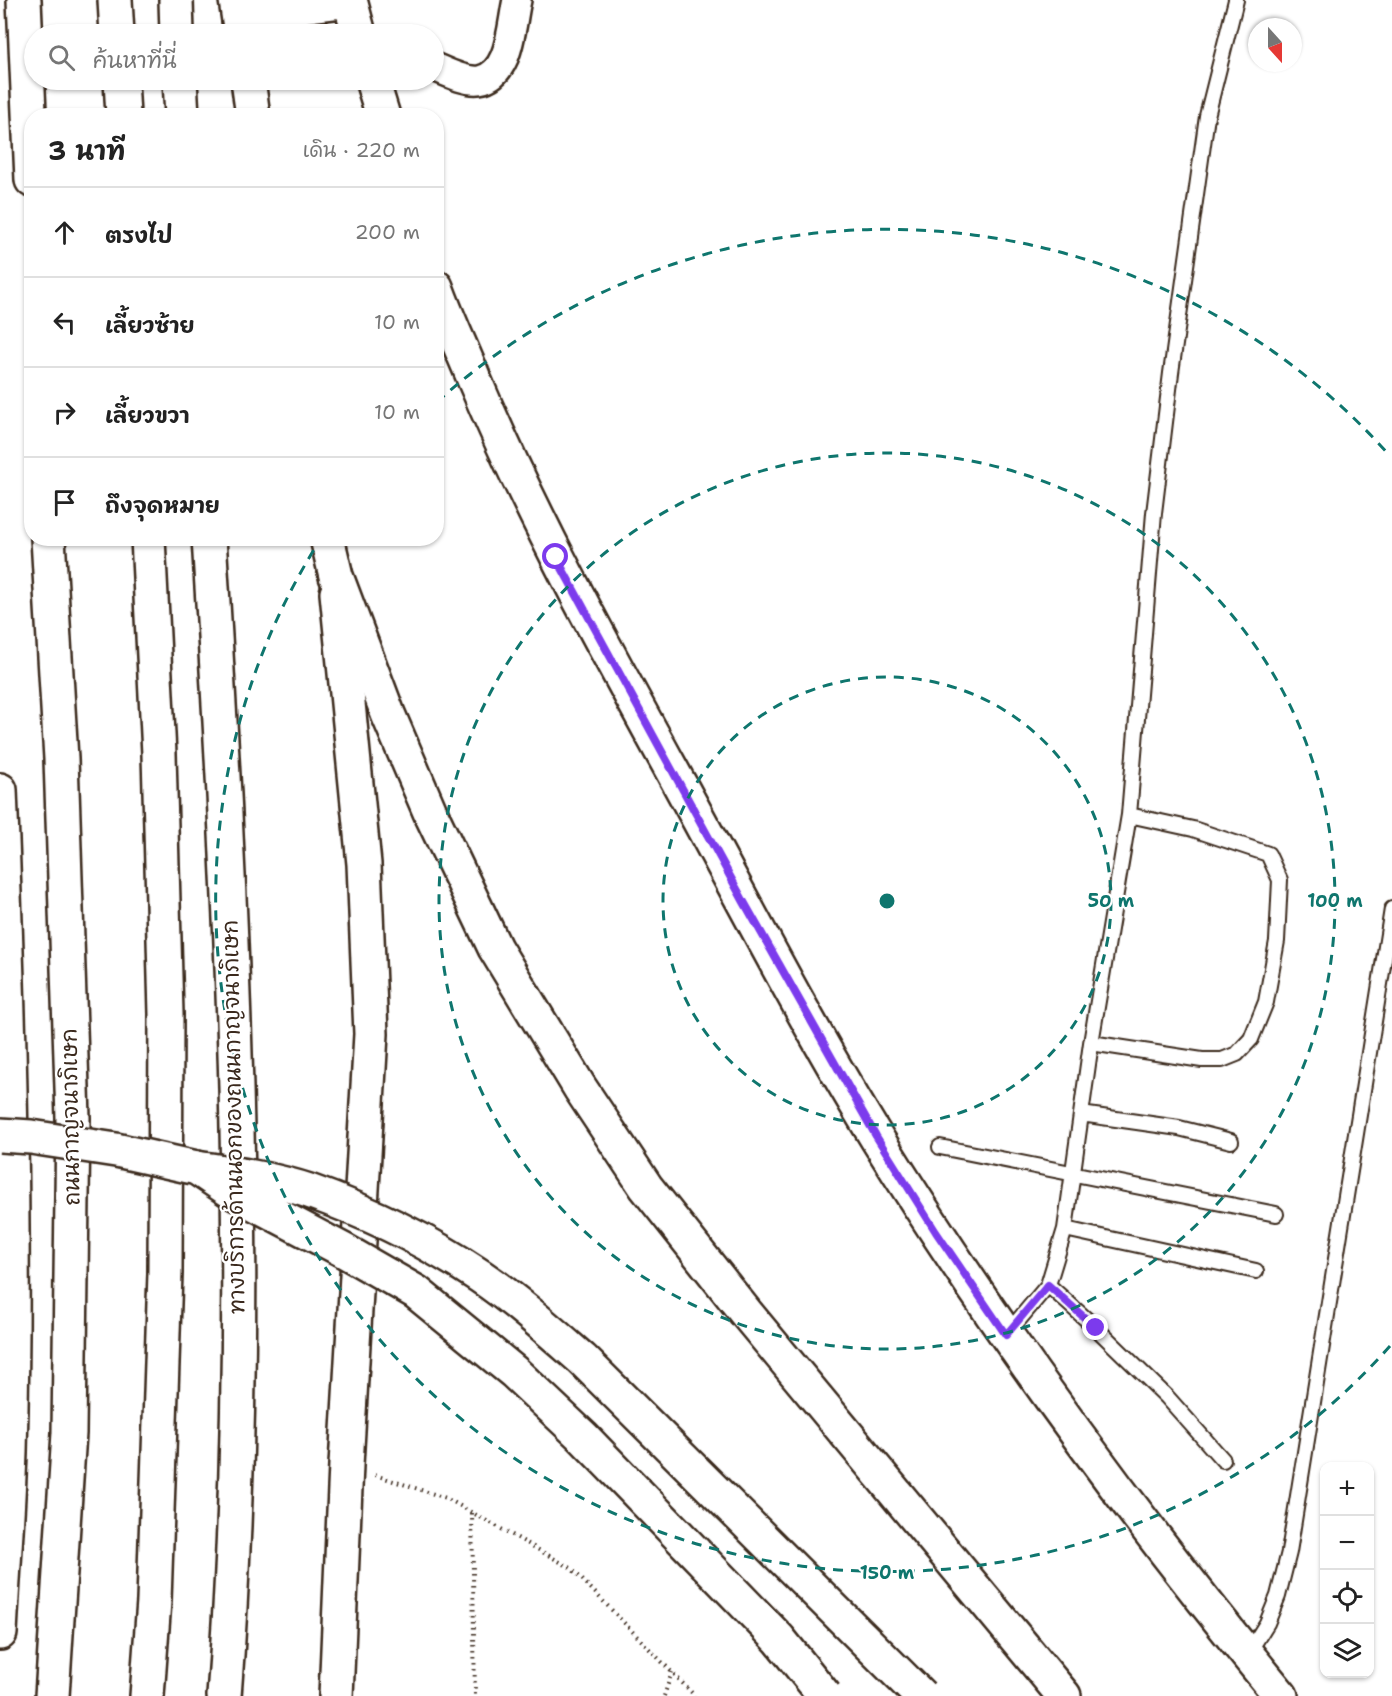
<!DOCTYPE html>
<html lang="th">
<meta charset="utf-8">
<style>
body{margin:0;font-family:"Shantell Sans","Playpen Sans Thai",sans-serif;background:#f6f6f6;color:#222}
.controls{position:absolute;right:18px;bottom:18px;display:grid;overflow:hidden;border-radius:12px;box-shadow:0 2px 4px #0004}
.controls button{width:54px;height:54px;display:grid;place-items:center;padding:0;border:0;border-bottom:2px solid #e0e0e0;background:#fff;color:#222;font:30px sans-serif}
.compass{position:absolute;left:1248px;top:18px;width:54px;height:54px;border-radius:50%;background:#fff;box-shadow:0 2px 4px #0004;rotate:159deg}
.stop{position:absolute;width:18px;height:18px;margin:-14px;border:4px solid #7c3aed;border-radius:50%;background:#fff}
.stop.end{background:#7c3aed;border-color:#fff;box-shadow:0 2px 6px #0008}
.list{margin:0;padding:0;list-style:none}
h2{display:flex;justify-content:space-between;align-items:center;height:78px;margin:0;padding:0 24px;font-size:26px}
h2 small{font-size:20px;font-weight:400;color:#767676}
.list li{display:grid;grid-template-columns:39px 1fr auto;gap:18px;align-items:center;box-sizing:border-box;height:90px;padding:0 24px;border-top:2px solid #e0e0e0}
.list b{display:block;font-size:22px;white-space:nowrap}
.list em{font-size:20px;font-style:normal;color:#767676}
.icon{flex:none;width:33px;height:33px;fill:none;stroke:currentColor;stroke-width:2;stroke-linecap:round;stroke-linejoin:round}
.map{position:relative;flex:none;width:1392px;height:1696px;overflow:hidden}
.search{position:absolute;background:#fff;box-shadow:0 2px 4px #0004;left:24px;top:24px;width:420px;height:66px;display:flex;align-items:center;gap:15px;box-sizing:border-box;padding:0 21px;border-radius:33px;color:#767676;font-size:22px}
.panel{position:absolute;background:#fff;box-shadow:0 2px 4px #0004;left:24px;top:108px;width:420px;height:438px;border-radius:24px}
.map>svg:first-child{display:block}
.lines{fill:none;stroke-linecap:round;stroke-linejoin:round}
.lane-casing{stroke:#3b2a1e;stroke-width:18}
.street-casing{stroke:#3b2a1e;stroke-width:32}
.secondary-casing{stroke:#3b2a1e;stroke-width:38}
.highway-casing{stroke:#3b2a1e;stroke-width:38}
.path{stroke:#3b2a1e;stroke-width:4;stroke-dasharray:1.5 4.5;stroke-linecap:butt}
.lane{stroke:#fff;stroke-width:14}
.street{stroke:#fff;stroke-width:27}
.secondary{stroke:#fff;stroke-width:33}
.highway{stroke:#fff;stroke-width:33}
.primary-bridge-casing{stroke:#3b2a1e;stroke-width:38;stroke-linecap:butt}
.highway-bridge-casing{stroke:#3b2a1e;stroke-width:38;stroke-linecap:butt}
.primary-bridge{stroke:#fff;stroke-width:33}
.highway-bridge{stroke:#fff;stroke-width:33}
.route{stroke:#7c3aed;stroke-width:8}
.ring{fill:none;stroke:#0f766e;stroke-width:3;stroke-dasharray:10 8}
.labels{text-anchor:middle;stroke-width:4.5;stroke-linejoin:round;paint-order:stroke}
.street-label{font-size:22px;fill:#3b2a1e;stroke:#fff}
.centre{fill:#0f766e;stroke:#fff;stroke-width:3}
.ring-label{font-size:18px;text-anchor:middle;font-weight:bold;fill:#0f766e;stroke:#fff;stroke-width:4.5;stroke-linejoin:round;paint-order:stroke}
</style>
<div class="map">
<svg width="1392" height="1696" viewBox="0 0 1392 1696">
<rect width="100%" height="100%" fill="#fff"/>
<filter id="ink" filterUnits="userSpaceOnUse"><feTurbulence type="fractalNoise" baseFrequency=".0167" numOctaves="2"/><feDisplacementMap in="SourceGraphic" scale="12" xChannelSelector="R" yChannelSelector="G"/><feConvolveMatrix kernelMatrix="1 2 1 2 8 2 1 2 1" color-interpolation-filters="sRGB"/></filter>
<g filter="url(#ink)">
<g class="lines">
<g class="lane-casing">
<path id="lane" d="M 1091,1043 L 1202,1060 L 1222,1060 L 1237,1054 L 1251,1039 L 1266,1002 L 1277,941 L 1280,880 L 1268,854 L 1193,829 L 1129,815
M 1081,1114 L 1179,1128 L 1231,1141
M 940,1147 L 1276,1214
M 1065,1229 L 1256,1271
M 1048,1285 L 1096,1328 L 1167,1397 L 1223,1460
M 1006,1335 L 1048,1285 L 1065,1229 L 1091,1043 L 1129,815 L 1154,513 L 1171,373 L 1207,116 L 1236,0
M 1247,1655 L 1267,1623 L 1278,1596 L 1289,1552 L 1392,909"/>
</g>
<g class="street-casing">
<path id="street" d="M 434,67 C 446,72 466,82 479,80 C 511,75 511,25 517,0"/>
</g>
<g class="secondary-casing">
<path id="secondary" d="M 176,0 L 177,34
M 239,14 L 350,0 L 359,34
M 180,80 L 182,116
M 372,80 L 383,116
M 436,287 C 447,318 462,349 474,379 C 533,519 607,652 680,785 C 745,904 807,1025 878,1140 C 999,1335 1135,1519 1281,1696
M 209,538 C 233,923 254,1312 224,1696
M 0,790 C 9,1010 16,1231 10,1452 C 8,1512 3,1573 0,1633
M 336,1696 L 346,1465 L 371,1034 L 364,864 L 337,593"/>
</g>
<g class="highway-casing">
<path id="highway" d="M 24,0 L 32,180
M 115,0 L 117,34
M 236,0 L 241,34
M 121,80 L 123,116
M 248,80 L 253,116
M 48,538 L 61,759 L 73,1118 L 69,1433 L 52,1696
M 327,538 L 336,576 L 388,714 L 430,812 L 495,948 L 580,1088 L 646,1187 L 746,1313 L 1064,1696
M 147,1696 L 154,1601 L 165,1273 L 166,1014 L 159,754 L 148,538"/>
</g>
<path class="path" d="M 375,1475 L 446,1498 L 571,1568 L 695,1696
M 472,1513 L 475,1696
M 664,1696 L 672,1672"/>
<use href="#lane" class="lane"/>
<use href="#street" class="street"/>
<use href="#secondary" class="secondary"/>
<use href="#highway" class="highway"/>
<g class="primary-bridge-casing">
<path id="primary-bridge" d="M 0,1135 L 31,1137 L 116,1150 L 197,1168 L 231,1191 L 343,1250 L 416,1292 L 514,1372 L 583,1437 L 779,1639 L 825,1696"/>
</g>
<g class="highway-bridge-casing">
<path id="highway-bridge" d="M 197,1168 C 235,1174 273,1179 309,1191 C 368,1212 428,1241 480,1276 C 517,1301 550,1331 583,1360 L 921,1696"/>
</g>
<use href="#primary-bridge" class="primary-bridge"/>
<use href="#highway-bridge" class="highway-bridge"/>
</g>
</g>
<g class="lines" filter="url(#ink)">
<path class="route" d="M 556,557 L 744,902 L 876,1136 L 936,1232 L 1006,1335 L 1048,1285 L 1096,1328"/>
</g>
<g class="ring">
<circle cx="887" cy="901" r="224"/>
<circle cx="887" cy="901" r="448"/>
<path d="M1390 1346A672 672 0 0 1 320 540M437 402A672 672 0 0 1 1390 456"/>
</g>
<g class="labels">
<g class="street-label">
<text transform="translate(70 1117) rotate(-91)" y="8">ถนนกาญจนาภิเษก</text>
<text transform="translate(233 1117) rotate(-91)" y="8">ทางบริการด้านนอกของถนนกาญจนาภิเษก</text>
</g>
</g>
<circle cx="887" cy="901" r="9" class="centre"/>
<g class="ring-label">
<text x="1111" y="907">50 m</text>
<text x="1335" y="907">100 m</text>
<text x="887" y="1579">150 m</text>
</g>
</svg>
<div class="controls">
<button>+</button>
<button>−</button>
<button><svg class="icon" aria-label="locate" viewBox="0 0 24 24"><circle cx="12" cy="12" r="6"/><path d="M12 2v4M12 18v4M2 12h4M18 12h4"/></svg></button>
<button><svg class="icon" aria-label="layers" viewBox="0 0 24 24"><path d="M12 4l9 5-9 5-9-5zM3 14l9 5 9-5"/></svg></button>
</div>
<svg class="compass" viewBox="-18 -18 36 36"><path d="M0-13l5 13h-10z" fill="#e53935"/><path d="M0 13l5-13h-10z" fill="#767676"/></svg>
<div class="stop" style="left:556px;top:557px"></div>
<div class="stop end" style="left:1096px;top:1328px"></div>
<div class="search"><svg class="icon" aria-label="search" viewBox="0 0 24 24"><circle cx="10" cy="10" r="6"/><path d="M15 15l6 6"/></svg>ค้นหาที่นี่</div>
<section class="panel">
<h2>3 นาที<small>เดิน · 220 m</small></h2>
<ul class="list">
<li><svg class="icon" aria-label="ahead" viewBox="0 0 24 24"><path d="M12 20V5M6 11l6-6 6 6"/></svg><div><b>ตรงไป</b></div><em>200 m</em></li>
<li><svg class="icon" aria-label="left" viewBox="0 0 24 24"><path d="M17 20v-9H6M10 6l-5 5 5 5"/></svg><div><b>เลี้ยวซ้าย</b></div><em>10 m</em></li>
<li><svg class="icon" aria-label="right" viewBox="0 0 24 24"><path d="M7 20v-9h11M14 6l5 5-5 5"/></svg><div><b>เลี้ยวขวา</b></div><em>10 m</em></li>
<li><svg class="icon" aria-label="arrive" viewBox="0 0 24 24"><path d="M6 21V4h12l-3 4 3 4H6"/></svg><div><b>ถึงจุดหมาย</b></div></li>
</ul>
</section>
</div>
